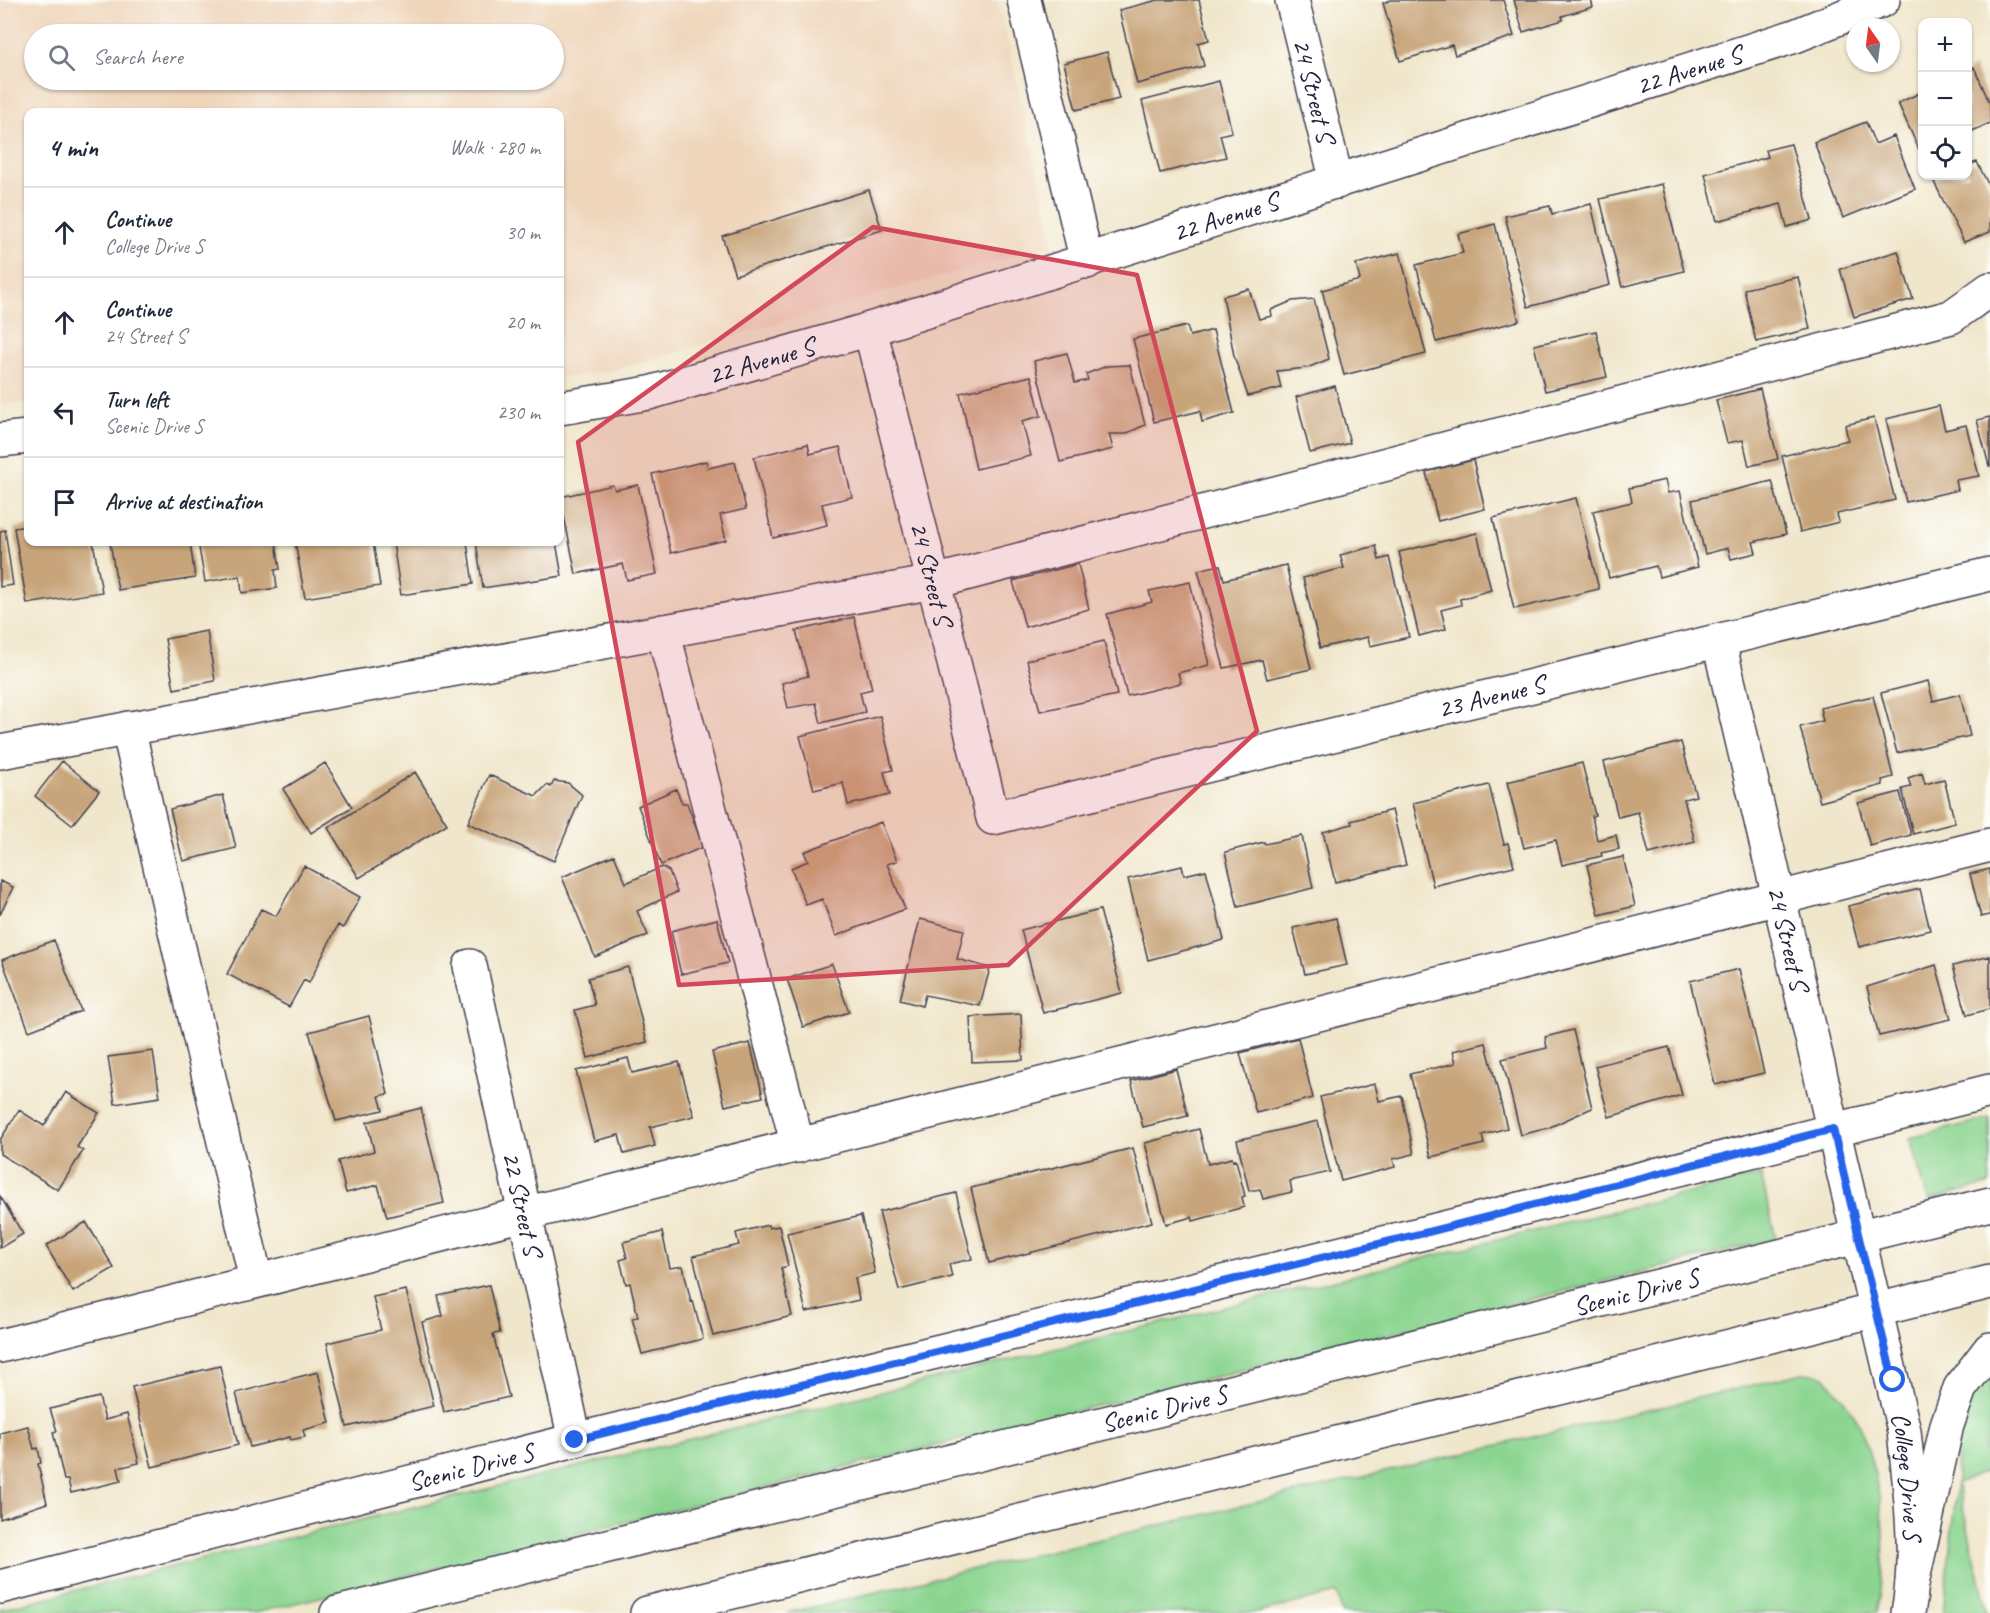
<!DOCTYPE html>
<meta charset="utf-8">
<style>
body{margin:0;font-family:Caveat,sans-serif;background:#f6f6f7;color:#1f2937}
.controls{position:absolute;right:18px;top:18px;display:grid;overflow:hidden;border-radius:12px;box-shadow:0 2px 4px #0004}
.controls button{width:54px;height:54px;display:grid;place-items:center;padding:0;border:0;border-bottom:2px solid #e0e1e3;background:#fff;color:#1f2937;font:30px sans-serif}
.compass{position:absolute;left:1846px;top:18px;width:54px;height:54px;border-radius:50%;background:#fff;box-shadow:0 2px 4px #0004;rotate:346deg}
.stop{position:absolute;width:18px;height:18px;margin:-14px;border:4px solid #2563eb;border-radius:50%;background:#fff}
.stop.end{background:#2563eb;border-color:#fff;box-shadow:0 2px 6px #0008}
.list{margin:0;padding:0;list-style:none}
h2{display:flex;justify-content:space-between;align-items:center;height:78px;margin:0;padding:0 24px;font-size:26px}
h2 small{font-size:20px;font-weight:400;color:#747a83}
.list li{display:grid;grid-template-columns:39px 1fr auto;gap:18px;align-items:center;box-sizing:border-box;height:90px;padding:0 24px;border-top:2px solid #e0e1e3}
.list b{display:block;font-size:22px;white-space:nowrap}
.list p{margin:0;font-size:20px;white-space:nowrap;color:#747a83}
.list em{font-size:20px;font-style:normal;color:#747a83}
.icon{flex:none;width:33px;height:33px;fill:none;stroke:currentColor;stroke-width:2;stroke-linecap:round;stroke-linejoin:round}
.map{position:relative;flex:none;width:1990px;height:1613px;overflow:hidden}
.search{position:absolute;background:#fff;box-shadow:0 2px 4px #0004;left:24px;top:24px;width:540px;height:66px;display:flex;align-items:center;gap:15px;box-sizing:border-box;padding:0 21px;border-radius:33px;color:#747a83;font-size:22px}
.panel{position:absolute;background:#fff;box-shadow:0 2px 4px #0004;left:24px;top:108px;width:540px;height:438px;border-radius:12px}
.map>svg:first-child{display:block}
.built{fill:#efd6bb;fill-rule:evenodd}
.green{fill:#8cd591;stroke:#577c66;stroke-width:1.5}
.building{fill:#c8a47a}
.lines{fill:none;stroke-linecap:round;stroke-linejoin:round}
.minor-casing{stroke:#413f51;stroke-width:36}
.major-casing{stroke:#413f51;stroke-width:36}
.minor{stroke:#fff;stroke-width:33}
.major{stroke:#fff;stroke-width:33}
.route{stroke:#2563eb;stroke-width:8}
.marked{fill:#d1495b;fill-opacity:0.2;stroke:#d1495b;stroke-width:4.5;stroke-linejoin:round}
.labels{text-anchor:middle;stroke-width:5;stroke-linejoin:round;paint-order:stroke}
.street-label{font-size:26px;fill:#22223b;stroke:#fdfcf7}
</style>
<div class="map">
<svg width="1990" height="1613" viewBox="0 0 1990 1613">
<rect width="100%" height="100%" fill="#fdfcf7"/>
<filter id="ink" filterUnits="userSpaceOnUse"><feTurbulence type="fractalNoise" baseFrequency=".0167" numOctaves="2"/><feDisplacementMap in="SourceGraphic" scale="12" xChannelSelector="R" yChannelSelector="G"/><feConvolveMatrix kernelMatrix="1 2 1 2 8 2 1 2 1" color-interpolation-filters="sRGB"/></filter>
<filter id="wash" filterUnits="userSpaceOnUse"><feTurbulence type="fractalNoise" baseFrequency=".008" numOctaves="4" result="noise"/><feDisplacementMap in="SourceGraphic" scale="24" xChannelSelector="R" yChannelSelector="G"/><feGaussianBlur stdDeviation="1.35" result="paint"/><feColorMatrix in="noise" values="0 0 0 0 0 0 0 0 0 0 0 0 0 0 0 0 0 1.4 0 .05"/><feComposite in="paint" operator="in"/></filter>
<g filter="url(#wash)">
<rect width="100%" height="100%" fill="#f0e6cb"/>
<path class="built" d="M 0,0 L 998,0 L 1054,244 L 611,371 L 560,378 L 560,112 L 28,112 L 28,403 L 0,404 ZM 34,34 L 554,34 L 554,80 L 34,80 Z"/>
<path class="green" d="M 1990,1118 L 1990,1184 L 1928,1200 L 1910,1138 Z
M 1761,1175 L 1776,1239 L 255,1613 L 0,1613 L 0,1609 Z
M 1990,1367 L 1990,1431 L 1985,1450 L 1988,1471 L 1957,1483 L 1988,1613 L 1943,1613 L 1957,1483 L 1956,1447 L 1966,1409 Z
M 1803,1373 L 1823,1375 C 1838,1392 1854,1410 1862,1432 C 1883,1488 1890,1554 1877,1613 L 1342,1613 L 1337,1593 L 1256,1613 L 787,1613 Z"/>
<g id="blocks">
<path class="building" d="M 1158,0 L 1199,0 L 1209,40 L 1198,43 L 1204,66 L 1137,84 L 1119,10 Z
M 1391,0 L 1503,0 L 1514,36 L 1455,55 L 1452,45 L 1400,61 L 1383,3 Z
M 1514,0 L 1591,0 L 1593,7 L 1562,16 L 1563,20 L 1523,32 Z
M 1107,52 L 1119,99 L 1076,110 L 1064,63 Z
M 1974,67 L 1990,104 L 1990,123 L 1968,133 L 1968,70 Z
M 1219,81 L 1232,132 L 1220,135 L 1226,157 L 1160,173 L 1142,101 Z
M 1922,92 L 1922,156 L 1898,103 Z
M 1866,122 L 1875,144 L 1894,136 L 1915,189 L 1843,218 L 1814,142 Z
M 1791,144 L 1812,220 L 1787,227 L 1781,204 L 1717,221 L 1705,174 L 1768,157 L 1766,150 Z
M 1977,162 L 1990,188 L 1990,232 L 1964,242 L 1934,182 L 1944,176 L 1968,176 L 1968,165 Z
M 1662,184 L 1684,271 L 1622,287 L 1600,199 Z
M 869,190 L 882,230 L 735,275 L 722,236 Z
M 1591,204 L 1610,285 L 1528,307 L 1505,216 L 1550,206 L 1552,214 Z
M 1495,224 L 1519,321 L 1436,342 L 1416,265 L 1463,253 L 1458,234 Z
M 1898,251 L 1913,299 L 1854,317 L 1840,269 Z
M 1400,253 L 1426,354 L 1344,375 L 1322,290 L 1360,280 L 1356,264 Z
M 1798,277 L 1810,329 L 1756,342 L 1744,289 Z
M 1249,289 L 1259,319 L 1272,316 L 1271,310 L 1292,301 L 1314,299 L 1329,359 L 1307,368 L 1277,371 L 1281,388 L 1248,396 L 1234,356 L 1223,296 Z
M 1187,326 L 1190,336 L 1213,330 L 1234,413 L 1202,422 L 1200,411 L 1154,422 L 1133,339 Z
M 1596,331 L 1607,377 L 1545,391 L 1534,345 Z
M 1067,353 L 1075,383 L 1088,380 L 1086,374 L 1107,366 L 1130,365 L 1145,425 L 1125,434 L 1109,434 L 1113,449 L 1060,462 L 1034,361 Z
M 1031,376 L 1041,416 L 1022,421 L 1031,456 L 976,469 L 960,393 Z
M 1335,386 L 1350,443 L 1310,453 L 1296,397 Z
M 1760,389 L 1778,459 L 1749,466 L 1743,440 L 1727,443 L 1716,400 Z
M 1939,406 L 1945,430 L 1966,425 L 1979,476 L 1956,480 L 1958,490 L 1906,502 L 1886,419 Z
M 1990,417 L 1990,466 L 1989,466 L 1977,420 Z
M 1874,418 L 1895,500 L 1837,514 L 1839,522 L 1800,532 L 1782,456 L 1848,440 L 1845,425 Z
M 808,444 L 810,454 L 840,447 L 852,497 L 822,504 L 827,525 L 773,538 L 754,457 Z
M 1473,460 L 1485,509 L 1438,521 L 1426,472 Z
M 706,461 L 708,468 L 735,462 L 746,509 L 720,515 L 726,540 L 671,553 L 652,474 Z
M 1665,480 L 1668,493 L 1680,491 L 1698,567 L 1659,577 L 1656,566 L 1609,578 L 1593,511 L 1632,502 L 1629,488 Z
M 1772,481 L 1786,534 L 1753,542 L 1756,553 L 1731,559 L 1728,548 L 1705,554 L 1692,500 Z
M 613,485 L 615,490 L 638,485 L 657,574 L 627,580 L 623,564 L 576,574 L 560,497 Z
M 1576,498 L 1599,589 L 1514,609 L 1493,518 Z
M 28,526 L 28,542 L 93,542 L 102,592 L 27,604 L 14,528 Z
M 5,530 L 13,585 L 0,587 L 0,531 Z
M 1477,533 L 1491,590 L 1460,599 L 1461,605 L 1441,610 L 1446,629 L 1419,636 L 1399,552 Z
M 110,542 L 190,542 L 195,578 L 118,590 Z
M 198,542 L 276,542 L 280,569 L 275,570 L 277,588 L 242,593 L 240,576 L 205,582 Z
M 295,542 L 373,542 L 380,586 L 305,598 Z
M 467,542 L 473,584 L 401,595 L 393,543 Z
M 476,542 L 556,542 L 562,576 L 483,588 Z
M 1376,546 L 1379,560 L 1389,557 L 1409,637 L 1370,646 L 1368,637 L 1320,648 L 1303,578 L 1344,568 L 1340,555 Z
M 1078,564 L 1089,609 L 1025,627 L 1013,581 Z
M 1220,565 L 1224,580 L 1286,565 L 1311,669 L 1267,679 L 1262,660 L 1224,668 L 1198,570 Z
M 1190,582 L 1209,665 L 1178,673 L 1181,683 L 1127,696 L 1107,614 L 1152,602 L 1149,591 Z
M 854,617 L 872,689 L 860,692 L 865,712 L 821,723 L 816,703 L 788,708 L 782,683 L 808,676 L 796,631 Z
M 207,631 L 215,681 L 174,689 L 165,639 Z
M 1104,641 L 1117,695 L 1040,711 L 1027,660 Z
M 1928,681 L 1933,701 L 1960,694 L 1970,736 L 1897,753 L 1881,693 Z
M 1873,696 L 1893,777 L 1882,780 L 1883,785 L 1820,802 L 1800,727 L 1823,721 L 1820,708 Z
M 880,716 L 893,770 L 884,772 L 890,795 L 848,805 L 843,783 L 814,790 L 800,736 Z
M 1681,742 L 1696,796 L 1684,799 L 1695,842 L 1649,854 L 1638,812 L 1618,817 L 1604,762 Z
M 62,761 L 99,791 L 72,825 L 35,796 Z
M 325,763 L 352,807 L 311,833 L 283,789 Z
M 1582,763 L 1595,815 L 1592,816 L 1597,840 L 1616,835 L 1619,849 L 1601,853 L 1602,856 L 1562,865 L 1556,840 L 1524,848 L 1507,782 Z
M 415,772 L 447,824 L 359,878 L 328,828 Z
M 1922,773 L 1925,784 L 1944,779 L 1955,823 L 1913,834 L 1902,789 L 1911,787 L 1908,778 Z
M 489,775 L 536,796 L 547,785 L 551,787 L 554,781 L 568,783 L 582,795 L 554,861 L 468,823 Z
M 1489,785 L 1504,844 L 1508,843 L 1514,866 L 1433,886 L 1413,803 Z
M 676,789 L 682,803 L 687,803 L 703,847 L 661,865 L 638,806 Z
M 1900,792 L 1911,835 L 1870,846 L 1858,803 Z
M 223,795 L 236,848 L 183,861 L 170,809 Z
M 1392,810 L 1406,865 L 1335,882 L 1323,832 L 1352,824 L 1351,821 Z
M 881,822 L 897,861 L 887,864 L 905,909 L 836,936 L 822,899 L 806,905 L 791,868 L 808,861 L 804,852 Z
M 1302,836 L 1313,888 L 1238,907 L 1225,852 L 1264,842 L 1265,844 Z
M 614,855 L 626,883 L 662,867 L 669,871 L 677,892 L 637,911 L 648,935 L 595,957 L 562,877 Z
M 1623,857 L 1635,906 L 1599,915 L 1587,865 Z
M 304,866 L 360,897 L 343,928 L 338,925 L 309,983 L 304,980 L 289,1007 L 227,974 L 261,909 L 276,916 Z
M 1182,866 L 1184,875 L 1206,870 L 1224,940 L 1148,960 L 1128,879 Z
M 1990,869 L 1990,915 L 1981,917 L 1970,874 Z
M 0,881 L 13,887 L 0,915 Z
M 1920,889 L 1930,930 L 1859,947 L 1848,906 Z
M 1100,910 L 1122,993 L 1043,1013 L 1021,930 Z
M 1336,918 L 1347,965 L 1305,974 L 1293,928 Z
M 717,919 L 728,963 L 681,974 L 671,931 Z
M 920,919 L 964,930 L 957,959 L 990,968 L 980,1006 L 925,995 L 922,1006 L 900,1000 Z
M 54,940 L 81,1011 L 29,1031 L 2,960 Z
M 1990,956 L 1990,1009 L 1967,1015 L 1953,966 Z
M 832,964 L 849,1012 L 803,1027 L 787,979 Z
M 1936,965 L 1951,1019 L 1879,1036 L 1867,987 Z
M 628,967 L 647,1042 L 588,1058 L 575,1010 L 595,1005 L 588,978 Z
M 1739,969 L 1764,1073 L 1715,1085 L 1690,981 Z
M 1021,1014 L 1023,1060 L 972,1062 L 970,1017 Z
M 369,1016 L 388,1094 L 379,1096 L 383,1110 L 336,1121 L 309,1032 Z
M 1573,1030 L 1592,1108 L 1548,1128 L 1521,1135 L 1502,1059 L 1547,1048 L 1545,1037 Z
M 1298,1038 L 1313,1098 L 1256,1113 L 1240,1053 Z
M 750,1043 L 763,1097 L 725,1106 L 712,1052 Z
M 1486,1043 L 1507,1128 L 1482,1135 L 1484,1144 L 1431,1157 L 1410,1074 L 1456,1063 L 1453,1051 Z
M 1669,1047 L 1682,1095 L 1609,1117 L 1595,1066 Z
M 153,1051 L 160,1097 L 115,1104 L 108,1057 Z
M 628,1058 L 632,1073 L 679,1062 L 694,1116 L 650,1127 L 655,1146 L 624,1154 L 619,1135 L 594,1141 L 576,1071 Z
M 1176,1069 L 1188,1116 L 1143,1127 L 1131,1081 Z
M 1375,1084 L 1379,1101 L 1402,1096 L 1414,1154 L 1393,1159 L 1395,1167 L 1341,1181 L 1320,1097 Z
M 66,1092 L 99,1113 L 77,1147 L 83,1151 L 58,1190 L 0,1154 L 0,1140 L 19,1110 L 44,1126 Z
M 421,1108 L 444,1203 L 387,1217 L 378,1185 L 346,1193 L 338,1161 L 374,1151 L 367,1122 Z
M 1318,1121 L 1330,1172 L 1290,1181 L 1292,1192 L 1263,1199 L 1260,1189 L 1249,1191 L 1237,1140 Z
M 1199,1129 L 1208,1164 L 1232,1158 L 1233,1161 L 1236,1160 L 1245,1196 L 1242,1197 L 1244,1207 L 1193,1221 L 1192,1217 L 1166,1224 L 1145,1143 Z
M 1133,1148 L 1152,1222 L 989,1263 L 971,1188 Z
M 956,1193 L 972,1259 L 949,1264 L 952,1277 L 899,1290 L 879,1212 Z
M 0,1196 L 23,1234 L 0,1248 Z
M 861,1216 L 875,1273 L 855,1278 L 859,1300 L 806,1312 L 787,1233 Z
M 86,1222 L 114,1268 L 73,1292 L 46,1246 Z
M 768,1225 L 769,1228 L 779,1226 L 788,1266 L 781,1268 L 792,1316 L 713,1336 L 693,1256 L 739,1245 L 736,1233 Z
M 662,1232 L 670,1268 L 683,1266 L 691,1302 L 693,1301 L 703,1339 L 642,1354 L 632,1318 L 638,1317 L 630,1283 L 626,1284 L 620,1260 L 627,1258 L 623,1242 Z
M 489,1285 L 500,1333 L 493,1334 L 509,1397 L 444,1412 L 422,1322 L 443,1316 L 438,1296 Z
M 406,1290 L 434,1406 L 347,1427 L 327,1343 L 381,1330 L 373,1297 Z
M 220,1366 L 238,1445 L 152,1467 L 132,1387 Z
M 318,1372 L 330,1423 L 303,1430 L 305,1437 L 291,1440 L 290,1437 L 250,1447 L 236,1393 Z
M 99,1397 L 105,1420 L 127,1414 L 139,1463 L 118,1468 L 121,1481 L 71,1493 L 68,1480 L 64,1480 L 53,1432 L 57,1431 L 50,1409 Z
M 28,1426 L 34,1449 L 38,1448 L 41,1463 L 38,1464 L 47,1503 L 0,1519 L 0,1433 Z"/>
</g>
</g>
<g filter="url(#ink)">
<use href="#blocks" fill-opacity="0" stroke="#413f51" stroke-width="1.5"/>
<g class="lines">
<g class="minor-casing">
<g id="minor">
<path d="M 1024,0 L 1087,262"/>
<path id="s1" d="M 1292,0 L 1337,182"/>
<path id="s2" d="M 870,329 L 993,818 L 1990,574"/>
<path id="s3" d="M 560,408 L 649,393 L 870,329 L 1795,36 L 1883,0"/>
<path d="M 0,440 L 28,437"/>
<path d="M 663,631 L 798,1146"/>
<path id="s4" d="M 1719,642 L 1904,1431 C 1910,1491 1919,1554 1908,1613"/>
<path d="M 128,728 L 256,1280"/>
<path d="M 0,752 L 934,582 L 1951,317 L 1990,289"/>
<path id="s5" d="M 470,966 L 575,1440"/>
<path d="M 0,1346 L 1990,845"/>
<path id="s6" d="M 0,1587 L 575,1440 L 1428,1232 L 1990,1091"/>
</g>
</g>
<g class="major-casing">
<g id="major">
<path d="M 1912,1584 L 1947,1425 L 1960,1388 L 1990,1349"/>
<path id="s7" d="M 337,1613 L 1990,1204"/>
<path d="M 647,1613 L 1990,1282"/>
</g>
</g>
<use href="#minor" class="minor"/>
<use href="#major" class="major"/>
</g>
</g>
<g class="lines" filter="url(#ink)">
<path class="route" d="M 575,1440 L 1428,1232 L 1833,1129 L 1893,1380"/>
</g>
<path class="marked" d="M 873,227 L 1137,275 L 1257,731 L 1008,965 L 679,985 L 578,442 Z"/>
<g class="labels">
<g class="street-label">
<text dy="9" stroke="none"><textPath href="#s3" startOffset="1179">22 Avenue S</textPath></text>
<text dy="9" stroke="none"><textPath href="#s1" startOffset="93">24 Street S</textPath></text>
<text dy="9" stroke="none"><textPath href="#s3" startOffset="693">22 Avenue S</textPath></text>
<text dy="9" stroke="none"><textPath href="#s3" startOffset="207">22 Avenue S</textPath></text>
<text dy="9" stroke="none"><textPath href="#s2" startOffset="252">24 Street S</textPath></text>
<text dy="9" stroke="none"><textPath href="#s2" startOffset="1017">23 Avenue S</textPath></text>
<text dy="9" stroke="none"><textPath href="#s4" startOffset="304">24 Street S</textPath></text>
<text dy="9" stroke="none"><textPath href="#s5" startOffset="243">22 Street S</textPath></text>
<text dy="9" stroke="none"><textPath href="#s7" startOffset="1338">Scenic Drive S</textPath></text>
<text dy="9" stroke="none"><textPath href="#s7" startOffset="852">Scenic Drive S</textPath></text>
<text dy="9" stroke="none"><textPath href="#s6" startOffset="486">Scenic Drive S</textPath></text>
<text dy="9" stroke="none"><textPath href="#s4" startOffset="856">College Drive S</textPath></text>
</g>
</g>
</svg>
<div class="controls">
<button>+</button>
<button>−</button>
<button><svg class="icon" aria-label="locate" viewBox="0 0 24 24"><circle cx="12" cy="12" r="6"/><path d="M12 2v4M12 18v4M2 12h4M18 12h4"/></svg></button>
</div>
<svg class="compass" viewBox="-18 -18 36 36"><path d="M0-13l5 13h-10z" fill="#e53935"/><path d="M0 13l5-13h-10z" fill="#747a83"/></svg>
<div class="stop" style="left:1893px;top:1380px"></div>
<div class="stop end" style="left:575px;top:1440px"></div>
<div class="search"><svg class="icon" aria-label="search" viewBox="0 0 24 24"><circle cx="10" cy="10" r="6"/><path d="M15 15l6 6"/></svg>Search here</div>
<section class="panel">
<h2>4 min<small>Walk · 280 m</small></h2>
<ul class="list">
<li><svg class="icon" aria-label="ahead" viewBox="0 0 24 24"><path d="M12 20V5M6 11l6-6 6 6"/></svg><div><b>Continue</b><p>College Drive S</p></div><em>30 m</em></li>
<li><svg class="icon" aria-label="ahead" viewBox="0 0 24 24"><path d="M12 20V5M6 11l6-6 6 6"/></svg><div><b>Continue</b><p>24 Street S</p></div><em>20 m</em></li>
<li><svg class="icon" aria-label="left" viewBox="0 0 24 24"><path d="M17 20v-9H6M10 6l-5 5 5 5"/></svg><div><b>Turn left</b><p>Scenic Drive S</p></div><em>230 m</em></li>
<li><svg class="icon" aria-label="arrive" viewBox="0 0 24 24"><path d="M6 21V4h12l-3 4 3 4H6"/></svg><div><b>Arrive at destination</b></div></li>
</ul>
</section>
</div>
